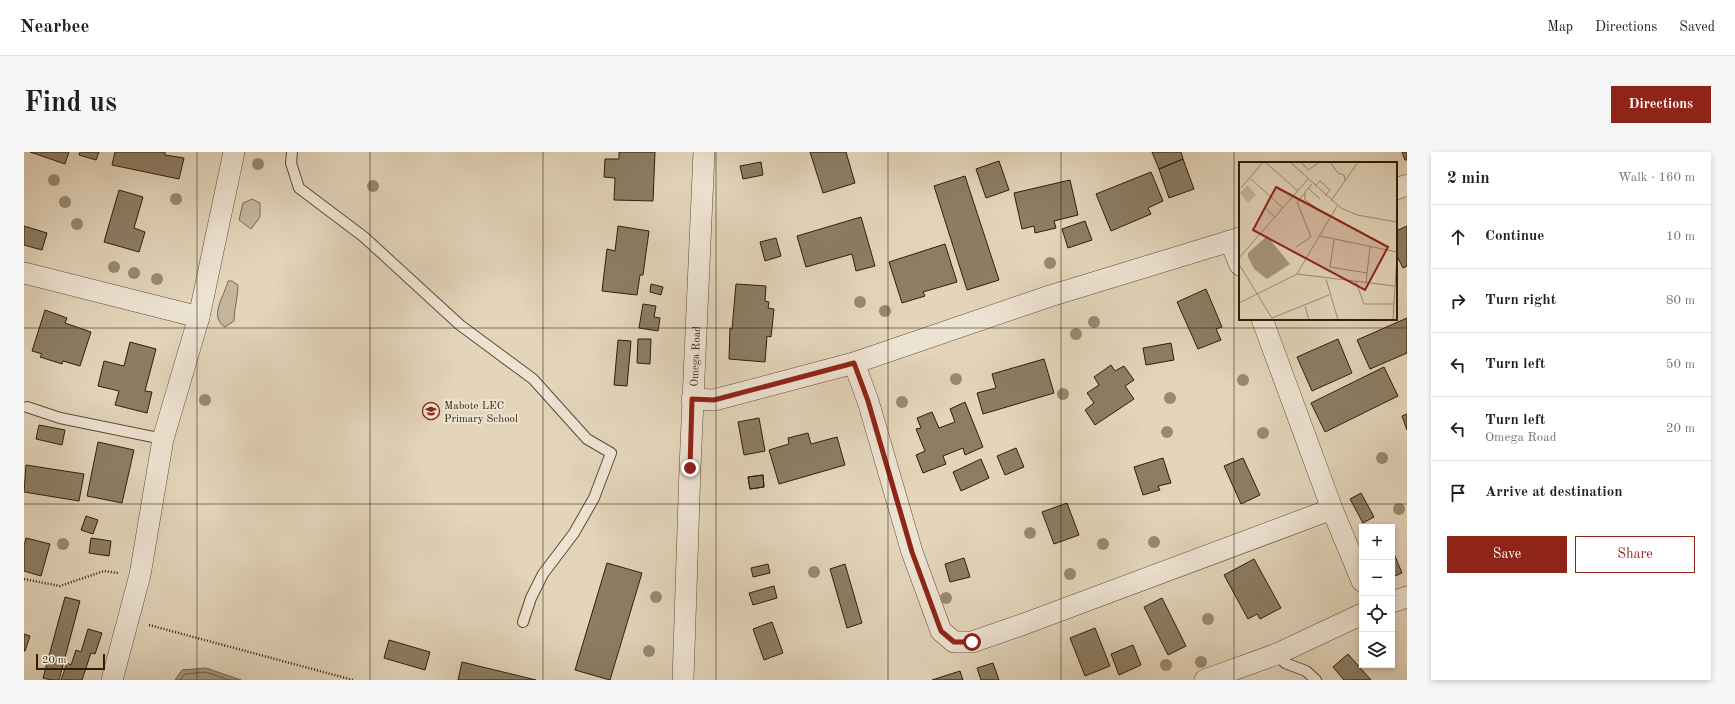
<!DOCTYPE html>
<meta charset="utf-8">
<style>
body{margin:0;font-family:"Old Standard TT",serif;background:#f6f6f6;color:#202124}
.controls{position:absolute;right:12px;bottom:12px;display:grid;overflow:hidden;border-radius:0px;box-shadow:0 2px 6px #0003}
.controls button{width:36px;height:36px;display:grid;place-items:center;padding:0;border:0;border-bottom:1px solid #e0e0e0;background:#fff;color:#202124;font:20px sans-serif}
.scale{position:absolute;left:12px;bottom:10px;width:69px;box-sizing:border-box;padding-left:4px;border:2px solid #2e1e07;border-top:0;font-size:11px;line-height:14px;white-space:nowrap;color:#2e1e07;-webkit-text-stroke:3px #ede3d2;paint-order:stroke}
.stop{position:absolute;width:12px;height:12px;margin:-9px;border:3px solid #8f2418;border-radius:50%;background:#fff}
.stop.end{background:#8f2418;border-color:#fff;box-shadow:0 1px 4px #0008}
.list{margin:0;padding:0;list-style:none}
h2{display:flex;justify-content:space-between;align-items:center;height:52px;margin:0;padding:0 16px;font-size:17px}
h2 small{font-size:13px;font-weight:400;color:#757577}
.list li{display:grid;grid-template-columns:26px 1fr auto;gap:12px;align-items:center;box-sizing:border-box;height:64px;padding:0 16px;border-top:1px solid #e0e0e0}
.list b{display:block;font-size:15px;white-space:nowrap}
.list p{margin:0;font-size:13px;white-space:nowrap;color:#757577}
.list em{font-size:13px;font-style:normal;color:#757577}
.actions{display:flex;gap:8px;padding:12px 16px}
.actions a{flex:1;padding:9px 0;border:1px solid #8f2418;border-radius:0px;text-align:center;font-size:14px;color:#8f2418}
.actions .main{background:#8f2418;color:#fff}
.icon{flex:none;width:22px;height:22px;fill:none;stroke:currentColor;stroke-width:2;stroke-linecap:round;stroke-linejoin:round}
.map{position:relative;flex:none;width:1383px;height:528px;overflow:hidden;border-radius:0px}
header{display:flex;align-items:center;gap:24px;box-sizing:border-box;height:56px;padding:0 20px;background:#fff;border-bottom:1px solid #e0e0e0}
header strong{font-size:19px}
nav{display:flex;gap:22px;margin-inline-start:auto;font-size:14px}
.intro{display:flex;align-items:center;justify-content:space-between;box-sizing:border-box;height:96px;padding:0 24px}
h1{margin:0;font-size:28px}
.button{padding:10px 18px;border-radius:0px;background:#8f2418;color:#fff;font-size:14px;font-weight:700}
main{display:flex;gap:24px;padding:0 24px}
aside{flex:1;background:#fff;border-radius:0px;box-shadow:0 2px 6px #0003}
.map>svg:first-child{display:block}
.green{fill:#c4b59c;stroke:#796a52}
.water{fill:#a5967d;stroke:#75664e}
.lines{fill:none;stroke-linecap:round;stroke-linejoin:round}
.shore{stroke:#6a5a42;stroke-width:1}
.building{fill:#8c7d64;stroke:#2e1e07}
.service-casing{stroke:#5b4c34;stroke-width:12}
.minor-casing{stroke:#5b4c34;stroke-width:22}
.path{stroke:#2e1e07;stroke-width:2.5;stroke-dasharray:1 2;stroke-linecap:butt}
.service{stroke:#ede3d2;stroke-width:10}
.minor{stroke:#ede3d2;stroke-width:21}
.tree{fill:#988970}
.route{stroke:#8f2418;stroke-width:5}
.grid{fill:none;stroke:#2e1e07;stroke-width:1;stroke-opacity:0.55}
.labels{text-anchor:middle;stroke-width:4;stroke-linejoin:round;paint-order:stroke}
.street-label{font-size:11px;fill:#2e1e07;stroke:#ede3d2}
.poi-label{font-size:11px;fill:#2e1e07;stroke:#ede3d2;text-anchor:start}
.inset-road{fill:none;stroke:#9b8b72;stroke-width:1}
.view{fill:#8f2418;fill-opacity:0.15;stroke:#8f2418;stroke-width:2}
.inset-edge{fill:none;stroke:#2e1e07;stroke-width:2}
</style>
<header>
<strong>Nearbee</strong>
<nav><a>Map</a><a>Directions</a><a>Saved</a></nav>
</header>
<div class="intro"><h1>Find us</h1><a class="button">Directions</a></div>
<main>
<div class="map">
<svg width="1383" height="528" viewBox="0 0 1383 528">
<rect width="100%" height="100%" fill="#e3d4ba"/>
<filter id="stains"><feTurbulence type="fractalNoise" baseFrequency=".005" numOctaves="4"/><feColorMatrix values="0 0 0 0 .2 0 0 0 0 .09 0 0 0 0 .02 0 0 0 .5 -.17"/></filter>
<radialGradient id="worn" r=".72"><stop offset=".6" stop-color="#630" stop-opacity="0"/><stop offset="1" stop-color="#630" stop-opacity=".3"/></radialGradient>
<path class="green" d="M 228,47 L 236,51 L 236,65 L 227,77 L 215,68 L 219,51 Z
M 204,129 L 208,129 L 214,133 C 214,145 210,157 210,169 L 201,175 C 184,165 201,143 204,129 Z"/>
<path class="water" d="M 182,516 L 217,528 L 151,528 L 158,518 Z"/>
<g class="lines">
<path class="shore" d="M 156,528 L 161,522 L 182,520 L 205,528"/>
</g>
<path class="building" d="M 6,0 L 45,0 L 41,12 Z
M 56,0 L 75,0 L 72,8 L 55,3 Z
M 91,0 L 141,0 L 141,3 L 160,6 L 155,27 L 88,13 Z
M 595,0 L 631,0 L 629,49 L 590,48 L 591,26 L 580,25 L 581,7 L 595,7 Z
M 786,0 L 822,0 L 831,31 L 799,41 Z
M 1128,0 L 1157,0 L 1159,7 L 1135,17 Z
M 1378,0 L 1383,0 L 1383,8 L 1381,8 Z
M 1159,7 L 1170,37 L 1145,46 L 1135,17 Z
M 975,9 L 985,38 L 962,46 L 952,17 Z
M 737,10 L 739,23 L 719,27 L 716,14 Z
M 1127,20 L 1139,49 L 1124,56 L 1127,62 L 1087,79 L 1072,42 Z
M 941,24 L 975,128 L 943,138 L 910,34 Z
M 1046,28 L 1054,63 L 1030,69 L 1032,76 L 1011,81 L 1010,74 L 998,77 L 990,41 Z
M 95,38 L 119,45 L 110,76 L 121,80 L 115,100 L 80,90 Z
M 837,65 L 851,114 L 832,119 L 828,102 L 782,115 L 773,84 Z
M 1061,69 L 1068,88 L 1044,96 L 1038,77 Z
M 0,74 L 23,81 L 18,98 L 0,93 Z
M 594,74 L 625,79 L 619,123 L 616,123 L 613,143 L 578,139 L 583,97 L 591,99 Z
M 1383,74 L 1383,114 L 1379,116 L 1372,102 L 1372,79 Z
M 752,86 L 757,104 L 741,109 L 736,90 Z
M 921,92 L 933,130 L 899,140 L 901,144 L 878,151 L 865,110 Z
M 627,132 L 639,135 L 637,143 L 626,140 Z
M 712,132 L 742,134 L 741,149 L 745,150 L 744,156 L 750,157 L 747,185 L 743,184 L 741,210 L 705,207 L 706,176 L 708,177 Z
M 1182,137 L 1198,175 L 1192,177 L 1197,188 L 1174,197 L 1153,150 Z
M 619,152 L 632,154 L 630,165 L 636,166 L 634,179 L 615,176 Z
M 21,158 L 43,166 L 41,171 L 67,180 L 56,214 L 39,209 L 38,212 L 16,205 L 18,202 L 8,199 Z
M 1383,166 L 1383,201 L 1346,217 L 1333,188 Z
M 614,187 L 627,187 L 626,212 L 613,211 Z
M 1314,187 L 1328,221 L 1288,239 L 1273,205 Z
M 594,188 L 607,189 L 603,234 L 590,233 Z
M 106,190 L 132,197 L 121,239 L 128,240 L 123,261 L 91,253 L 95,239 L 74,234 L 80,209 L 100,214 Z
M 1147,191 L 1150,208 L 1122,213 L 1119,196 Z
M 1020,207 L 1030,241 L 959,262 L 953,241 L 972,236 L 968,222 Z
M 1087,213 L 1091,219 L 1100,214 L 1110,228 L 1101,234 L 1110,247 L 1071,273 L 1061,258 L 1070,251 L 1063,241 L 1075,233 L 1070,225 Z
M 1360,215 L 1374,244 L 1301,280 L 1287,251 Z
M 941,250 L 959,295 L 941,303 L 939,296 L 919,304 L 922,312 L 899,321 L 892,303 L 901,299 L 892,277 L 897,276 L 893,266 L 908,260 L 915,276 L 931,270 L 926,257 Z
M 1383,262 L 1383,278 L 1378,264 Z
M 735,266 L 741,299 L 720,303 L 714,270 Z
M 15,273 L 41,278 L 38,293 L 12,287 Z
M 784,281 L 787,292 L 813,285 L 821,313 L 755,332 L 745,298 L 765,292 L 764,286 Z
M 74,290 L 110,298 L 98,351 L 63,344 Z
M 992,296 L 1000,315 L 981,323 L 973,304 Z
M 1139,306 L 1147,331 L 1134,334 L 1136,338 L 1119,343 L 1110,315 Z
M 1219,306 L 1236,343 L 1217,352 L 1200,314 Z
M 957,307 L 965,326 L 937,339 L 929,320 Z
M 2,313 L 60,322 L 55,349 L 0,340 Z
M 739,323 L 740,335 L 726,337 L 724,325 Z
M 739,323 L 740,335 L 726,337 L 724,325 Z
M 1337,341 L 1350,365 L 1339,371 L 1326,347 Z
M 1043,351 L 1055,383 L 1030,392 L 1018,360 Z
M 62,364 L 74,368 L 69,382 L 57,378 Z
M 2,386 L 26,392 L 17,424 L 0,419 L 0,394 Z
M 67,386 L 87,389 L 85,404 L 65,401 Z
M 1368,397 L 1378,421 L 1368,425 Z
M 940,406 L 946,425 L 926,430 L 921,412 Z
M 1230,407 L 1257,456 L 1236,467 L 1233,462 L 1224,467 L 1200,423 Z
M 583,411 L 618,421 L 586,528 L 551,518 Z
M 744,412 L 746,421 L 729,425 L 727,416 Z
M 821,412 L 838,471 L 823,476 L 806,417 Z
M 750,434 L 753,446 L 729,453 L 725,441 Z
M 41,445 L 56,449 L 35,528 L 27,528 L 19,526 Z
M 1138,446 L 1162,494 L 1144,503 L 1120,455 Z
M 748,470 L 759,501 L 740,508 L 729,477 Z
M 1071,476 L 1086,514 L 1061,524 L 1046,486 Z
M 64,477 L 78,481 L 71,502 L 67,501 L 58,528 L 37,528 L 43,511 L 47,513 L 52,498 L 57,500 Z
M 0,482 L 6,484 L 1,499 L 0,499 Z
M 365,488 L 406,500 L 401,518 L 360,506 Z
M 1109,493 L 1117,513 L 1095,523 L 1087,502 Z
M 1324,502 L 1347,528 L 1320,528 L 1309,515 Z
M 438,510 L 512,528 L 434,528 Z
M 969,511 L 975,528 L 957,528 L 953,516 Z
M 936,519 L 939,528 L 908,528 Z"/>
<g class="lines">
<g class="service-casing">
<path id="service" d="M 268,0 L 267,11 L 275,36 L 340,85 L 436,173 L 509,227 L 563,287 L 587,301 L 570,346 L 550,381 L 519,422 L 507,446 L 499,470
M 3,255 L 36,266 L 139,287
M 1253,502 L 1261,511 L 1282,519 L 1292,528"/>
</g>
<g class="minor-casing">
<g id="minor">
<path d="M 1372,37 L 1383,33"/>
<path d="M 1206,89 L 1216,113"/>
<path d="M 0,121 L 175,165"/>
<path d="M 1238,167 L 1308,357 L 1338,429"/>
<path d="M 830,211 L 844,249 L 888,400 L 917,479 L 930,490 L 948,490 L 1000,472 L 1308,357"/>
<path d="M 668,247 L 690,248 L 830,211 L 1026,144 L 1216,86"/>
<path d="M 1368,450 L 1383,445"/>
<path d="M 88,528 L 116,423 L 139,287 L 175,165 L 210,0"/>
<path id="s1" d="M 659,528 L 666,316 L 680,0"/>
<path d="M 1181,528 L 1253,502 L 1338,462"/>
</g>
</g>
<path class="path" d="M 0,427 L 36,434 L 80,419 L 94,421
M 125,473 L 329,528"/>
<use href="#service" class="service"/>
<use href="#minor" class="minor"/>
</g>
<g class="tree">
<circle cx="234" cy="12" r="6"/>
<circle cx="30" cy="28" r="6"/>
<circle cx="349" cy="34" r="6"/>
<circle cx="152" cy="47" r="6"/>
<circle cx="41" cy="50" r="6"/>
<circle cx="53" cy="72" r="6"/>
<circle cx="1026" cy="111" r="6"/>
<circle cx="90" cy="115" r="6"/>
<circle cx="110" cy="121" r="6"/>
<circle cx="133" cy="127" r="6"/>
<circle cx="836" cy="150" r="6"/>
<circle cx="861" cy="159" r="6"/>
<circle cx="1070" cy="170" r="6"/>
<circle cx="1052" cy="182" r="6"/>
<circle cx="932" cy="227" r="6"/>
<circle cx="1219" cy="228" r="6"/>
<circle cx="1039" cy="242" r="6"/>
<circle cx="1146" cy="246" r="6"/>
<circle cx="181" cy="248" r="6"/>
<circle cx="878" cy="250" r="6"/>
<circle cx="1143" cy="280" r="6"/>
<circle cx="1239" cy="281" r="6"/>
<circle cx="1358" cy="306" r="6"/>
<circle cx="1375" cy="357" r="6"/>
<circle cx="1006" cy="381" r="6"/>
<circle cx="1130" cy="390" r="6"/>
<circle cx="39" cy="392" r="6"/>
<circle cx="1079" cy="392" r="6"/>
<circle cx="790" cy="420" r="6"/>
<circle cx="1046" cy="422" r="6"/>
<circle cx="632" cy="445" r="6"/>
<circle cx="922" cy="446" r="6"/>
<circle cx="1184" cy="467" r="6"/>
<circle cx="625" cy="499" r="6"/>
<circle cx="1177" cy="510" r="6"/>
<circle cx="1142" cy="513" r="6"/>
</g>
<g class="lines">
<path class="route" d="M 666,316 L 668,247 L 690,248 L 830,211 L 844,249 L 888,400 L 917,479 L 930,490 L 948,490"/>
</g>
<path class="grid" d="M 173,0 L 173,528M 346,0 L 346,528M 519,0 L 519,528M 692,0 L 692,528M 864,0 L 864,528M 1037,0 L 1037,528M 1210,0 L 1210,528M 0,176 L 1383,176M 0,352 L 1383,352"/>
<defs>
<g id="school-ring" transform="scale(0.9)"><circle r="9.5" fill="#ede3d2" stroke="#8f2418" stroke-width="1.5"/><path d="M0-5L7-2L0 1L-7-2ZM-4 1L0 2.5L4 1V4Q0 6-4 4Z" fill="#8f2418"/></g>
</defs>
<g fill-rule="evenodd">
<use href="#school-ring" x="407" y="259"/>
</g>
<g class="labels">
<g class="street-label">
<text dy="4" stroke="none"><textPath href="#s1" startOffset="324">Omega Road</textPath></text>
</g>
<g class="poi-label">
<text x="420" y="257">Mabote LEC<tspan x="420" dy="13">Primary School</tspan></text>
</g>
</g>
<g transform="translate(1215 10)">
<rect width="158" height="158" fill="#e3d4ba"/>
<path d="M 8,23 L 17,33 L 9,41 L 1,31 Z" fill="#c4b59c"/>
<path d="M 28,74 L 51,102 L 28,117 L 15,107 L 9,95 L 9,91 Z" fill="#a5967d"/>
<path class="inset-road" d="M 26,0 L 59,29M 51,0 L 102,46 L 118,53 L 158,60M 62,0 L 69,8 L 81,0M 91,0 L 99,11 L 105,13 L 106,18M 12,17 L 44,46M 73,22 L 66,30 L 66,38 L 80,48M 76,24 L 81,19 L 91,28 L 86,34M 2,26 L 24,0M 69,26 L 81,37M 92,39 L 119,0M 26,46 L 36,55M 81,74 L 158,90M 95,78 L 91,105 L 128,111M 57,85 L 72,75 L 58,40 L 66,31M 0,96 L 69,17M 0,102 L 34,158M 58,112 L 156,124M 87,117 L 99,158M 117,120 L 125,142 L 155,142M 127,121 L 131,85M 0,141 L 58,112 L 98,44M 66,144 L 70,158M 33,156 L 90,133M 154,158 L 158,92"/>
<path class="view" d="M 37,25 L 149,85 L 126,128 L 14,68 Z"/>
<rect width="158" height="158" class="inset-edge"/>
</g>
<rect width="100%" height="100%" filter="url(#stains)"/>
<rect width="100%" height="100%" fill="url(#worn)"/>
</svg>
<div class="controls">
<button>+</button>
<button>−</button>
<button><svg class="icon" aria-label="locate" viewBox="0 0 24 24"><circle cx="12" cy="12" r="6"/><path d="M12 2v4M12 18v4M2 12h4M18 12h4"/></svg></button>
<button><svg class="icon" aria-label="layers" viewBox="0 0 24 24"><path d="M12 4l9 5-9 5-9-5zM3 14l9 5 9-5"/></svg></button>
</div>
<div class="scale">20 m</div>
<div class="stop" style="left:948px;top:490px"></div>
<div class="stop end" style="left:666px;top:316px"></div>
</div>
<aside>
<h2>2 min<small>Walk · 160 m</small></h2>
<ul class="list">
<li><svg class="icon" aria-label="ahead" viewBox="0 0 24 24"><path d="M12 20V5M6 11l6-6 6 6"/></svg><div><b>Continue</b></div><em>10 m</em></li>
<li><svg class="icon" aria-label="right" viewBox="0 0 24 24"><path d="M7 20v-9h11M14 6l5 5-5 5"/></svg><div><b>Turn right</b></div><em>80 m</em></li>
<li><svg class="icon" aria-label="left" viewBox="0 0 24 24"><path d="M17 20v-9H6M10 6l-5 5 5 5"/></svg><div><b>Turn left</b></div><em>50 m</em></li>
<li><svg class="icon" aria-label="left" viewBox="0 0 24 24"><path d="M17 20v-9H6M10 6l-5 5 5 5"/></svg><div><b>Turn left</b><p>Omega Road</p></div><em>20 m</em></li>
<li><svg class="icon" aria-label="arrive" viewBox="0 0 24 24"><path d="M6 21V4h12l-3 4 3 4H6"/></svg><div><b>Arrive at destination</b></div></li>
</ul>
<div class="actions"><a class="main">Save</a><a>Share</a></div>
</aside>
</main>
